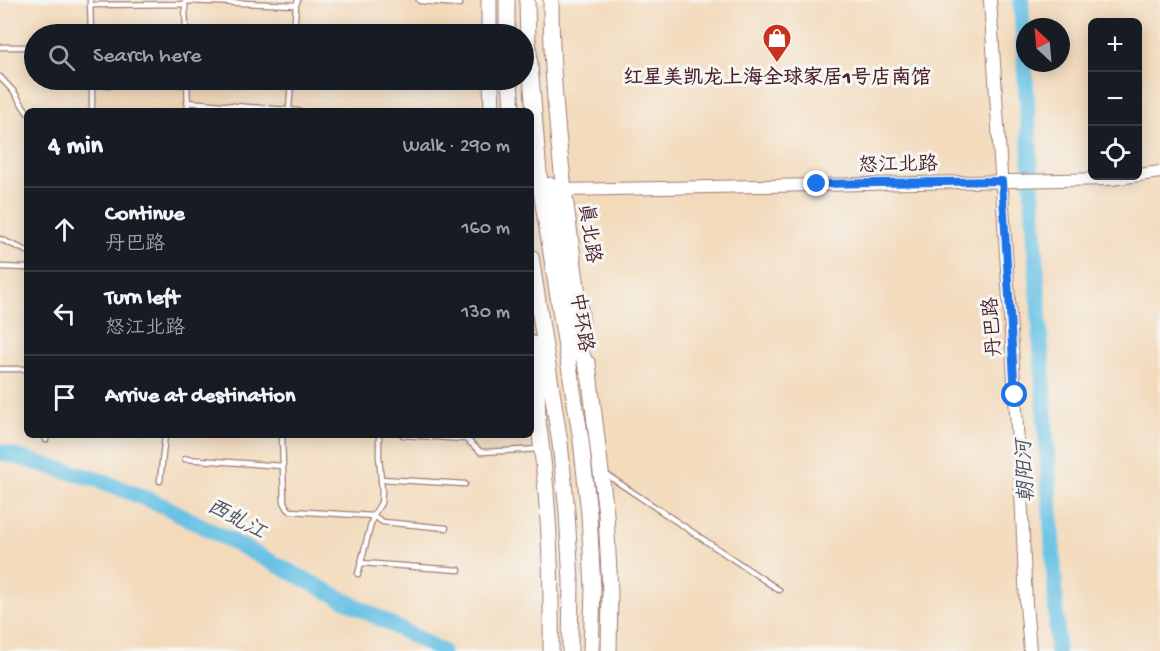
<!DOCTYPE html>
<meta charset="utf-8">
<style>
body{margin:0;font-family:"Gochi Hand","LXGW WenKai TC",sans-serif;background:#20242c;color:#f1f3f6}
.controls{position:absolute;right:18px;top:18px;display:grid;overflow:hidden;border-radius:9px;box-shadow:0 3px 15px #0003}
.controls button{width:54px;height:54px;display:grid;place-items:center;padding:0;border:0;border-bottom:2px solid #363941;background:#171b24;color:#f1f3f6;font:30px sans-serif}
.compass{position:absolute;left:1016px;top:18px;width:54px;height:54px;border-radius:50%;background:#171b24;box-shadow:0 3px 15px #0003;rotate:334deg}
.stop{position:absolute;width:18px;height:18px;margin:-14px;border:4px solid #1a73e8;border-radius:50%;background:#fff}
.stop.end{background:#1a73e8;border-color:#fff;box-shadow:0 2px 6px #0008}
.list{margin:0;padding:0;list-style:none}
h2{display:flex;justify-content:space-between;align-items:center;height:78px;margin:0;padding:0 24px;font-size:26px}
h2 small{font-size:20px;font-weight:400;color:#9ea1a6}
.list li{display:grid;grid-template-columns:39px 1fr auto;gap:18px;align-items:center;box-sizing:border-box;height:84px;padding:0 24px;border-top:2px solid #363941}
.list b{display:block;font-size:22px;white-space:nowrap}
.list p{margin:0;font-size:20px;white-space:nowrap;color:#9ea1a6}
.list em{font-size:20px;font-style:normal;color:#9ea1a6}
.icon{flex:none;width:33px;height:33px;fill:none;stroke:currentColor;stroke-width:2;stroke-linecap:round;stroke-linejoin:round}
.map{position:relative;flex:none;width:1160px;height:651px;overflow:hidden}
.search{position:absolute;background:#171b24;box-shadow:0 3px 15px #0003;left:24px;top:24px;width:510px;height:66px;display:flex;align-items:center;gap:15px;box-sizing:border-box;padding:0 21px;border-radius:33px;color:#9ea1a6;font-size:22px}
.panel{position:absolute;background:#171b24;box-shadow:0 3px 15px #0003;left:24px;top:108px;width:510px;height:330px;border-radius:9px}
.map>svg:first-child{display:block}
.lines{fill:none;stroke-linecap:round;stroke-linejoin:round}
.river{stroke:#66c1e4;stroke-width:16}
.service-casing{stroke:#9e7c73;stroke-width:7}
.tertiary-casing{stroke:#9e7c73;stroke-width:14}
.primary-casing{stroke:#9e7c73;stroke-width:17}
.trunk-casing{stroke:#9e7c73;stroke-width:17}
.service{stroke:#fff;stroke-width:4.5}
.tertiary{stroke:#fff;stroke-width:12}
.primary{stroke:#fff;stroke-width:15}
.trunk{stroke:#fff;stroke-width:15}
.route{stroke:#1a73e8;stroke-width:8}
.labels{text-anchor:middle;stroke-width:6;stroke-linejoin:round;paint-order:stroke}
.poi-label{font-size:20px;font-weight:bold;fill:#4a1f2b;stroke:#f6f6f2}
.street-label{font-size:20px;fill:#4a1f2b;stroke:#f6f6f2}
.water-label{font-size:21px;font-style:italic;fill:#525062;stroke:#f6f6f2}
</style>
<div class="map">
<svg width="1160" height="651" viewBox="0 0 1160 651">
<rect width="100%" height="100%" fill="#f6f6f2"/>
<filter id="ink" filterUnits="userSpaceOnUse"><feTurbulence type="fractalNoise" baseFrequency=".0167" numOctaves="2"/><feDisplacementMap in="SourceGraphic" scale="12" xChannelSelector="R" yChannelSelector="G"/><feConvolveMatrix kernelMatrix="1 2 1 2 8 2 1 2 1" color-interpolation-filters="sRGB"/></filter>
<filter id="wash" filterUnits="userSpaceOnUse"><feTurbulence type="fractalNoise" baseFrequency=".008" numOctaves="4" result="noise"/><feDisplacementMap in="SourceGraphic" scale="24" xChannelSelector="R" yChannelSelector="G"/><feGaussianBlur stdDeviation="1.35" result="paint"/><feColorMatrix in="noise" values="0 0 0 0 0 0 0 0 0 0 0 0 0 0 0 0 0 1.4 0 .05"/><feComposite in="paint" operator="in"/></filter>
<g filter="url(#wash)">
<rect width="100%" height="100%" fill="#f3dabb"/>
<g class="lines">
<path class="river" d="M 1021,0 L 1056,607 L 1057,651
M 0,452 L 102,481 L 164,506 L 442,651"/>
</g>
</g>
<g filter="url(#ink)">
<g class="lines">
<g class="service-casing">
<path id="service" d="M 90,0 L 91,34
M 419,0 L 420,1 L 460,4
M 185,1 L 296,5
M 185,3 L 186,34
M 90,5 L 185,4
M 294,34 L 296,5 L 298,0
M 0,47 L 34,47
M 0,77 L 14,92 L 27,112
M 92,80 L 92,111
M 187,80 L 188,111
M 92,85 L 187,84
M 187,102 L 298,111
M 289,110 L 291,80
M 0,239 L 27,251
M 0,267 L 27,268
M 0,369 L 27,369
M 46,435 L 46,440
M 282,435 L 284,502 L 288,509 L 291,511 L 373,516 L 383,522 L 446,528
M 403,435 L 466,439 L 481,452 L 540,449
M 185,459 L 283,466
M 604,473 L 779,590
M 381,479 L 465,484
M 160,481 L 165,435
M 361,563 L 459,570
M 358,574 L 373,516 L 381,503 L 382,492 L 379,456 L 379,435"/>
</g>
<g class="tertiary-casing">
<path id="tertiary" d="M 990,0 L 1021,491 L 1026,604 L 1030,651
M 564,190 L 1112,179 L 1160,172"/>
</g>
<g class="primary-casing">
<path id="primary" d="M 551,0 C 551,108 567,216 582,323
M 489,34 L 489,0
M 491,80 L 492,111
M 588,364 L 606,514 L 610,592 L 609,651
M 536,408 C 549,488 552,569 551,651"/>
</g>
<g class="trunk-casing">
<path id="trunk" d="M 507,0 L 507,34
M 527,0 L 528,40 L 540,185 L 581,440 L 589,514 L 593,589 L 591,651
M 510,80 L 512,111
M 550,185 L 580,347 L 589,376
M 531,257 L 560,443 L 567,512 L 571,582 L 570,651
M 531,343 L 537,386 L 538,420"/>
</g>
<use href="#service" class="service"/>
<use href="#tertiary" class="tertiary"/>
<use href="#primary" class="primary"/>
<use href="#trunk" class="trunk"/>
</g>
</g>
<g class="lines" filter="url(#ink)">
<path class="route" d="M 817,184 L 1002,181 L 1015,395"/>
</g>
<defs>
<g id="shop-pin" transform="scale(1.5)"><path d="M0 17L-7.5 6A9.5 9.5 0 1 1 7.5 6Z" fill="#c8321e" stroke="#f6f6f2"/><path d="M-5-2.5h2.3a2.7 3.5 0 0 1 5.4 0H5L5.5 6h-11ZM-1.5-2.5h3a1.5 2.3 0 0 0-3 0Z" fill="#fff"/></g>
</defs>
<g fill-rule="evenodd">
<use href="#shop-pin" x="777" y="38"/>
</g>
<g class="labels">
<g class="poi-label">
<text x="777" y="83">红星美凯龙上海全球家居1号店南馆</text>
</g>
<g class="street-label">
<text transform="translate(898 163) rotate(-1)" y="7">怒江北路</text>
<text transform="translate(591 233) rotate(82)" y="7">真北路</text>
<text transform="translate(583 322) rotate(81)" y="7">中环路</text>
<text transform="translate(991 327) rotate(-94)" y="7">丹巴路</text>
</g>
<g class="water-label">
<text transform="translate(1024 471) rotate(-93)" y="7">朝阳河</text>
<text transform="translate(237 518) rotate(28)" y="7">西虬江</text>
</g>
</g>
</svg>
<div class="controls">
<button>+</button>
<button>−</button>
<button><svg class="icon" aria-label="locate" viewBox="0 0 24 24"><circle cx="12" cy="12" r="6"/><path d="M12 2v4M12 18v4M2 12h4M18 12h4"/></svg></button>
</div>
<svg class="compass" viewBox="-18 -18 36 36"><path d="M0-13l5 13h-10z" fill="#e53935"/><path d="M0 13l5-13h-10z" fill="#9ea1a6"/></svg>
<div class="stop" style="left:1015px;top:395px"></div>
<div class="stop end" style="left:817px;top:184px"></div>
<div class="search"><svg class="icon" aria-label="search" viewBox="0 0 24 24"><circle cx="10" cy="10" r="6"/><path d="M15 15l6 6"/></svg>Search here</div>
<section class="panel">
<h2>4 min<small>Walk · 290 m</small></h2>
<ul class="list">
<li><svg class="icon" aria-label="ahead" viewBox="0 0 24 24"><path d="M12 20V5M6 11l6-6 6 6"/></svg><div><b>Continue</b><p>丹巴路</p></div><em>160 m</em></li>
<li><svg class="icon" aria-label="left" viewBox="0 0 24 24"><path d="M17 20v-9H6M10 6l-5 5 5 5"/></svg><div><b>Turn left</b><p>怒江北路</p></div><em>130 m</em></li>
<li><svg class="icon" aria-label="arrive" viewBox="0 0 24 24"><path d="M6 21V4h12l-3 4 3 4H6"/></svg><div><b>Arrive at destination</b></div></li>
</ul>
</section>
</div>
